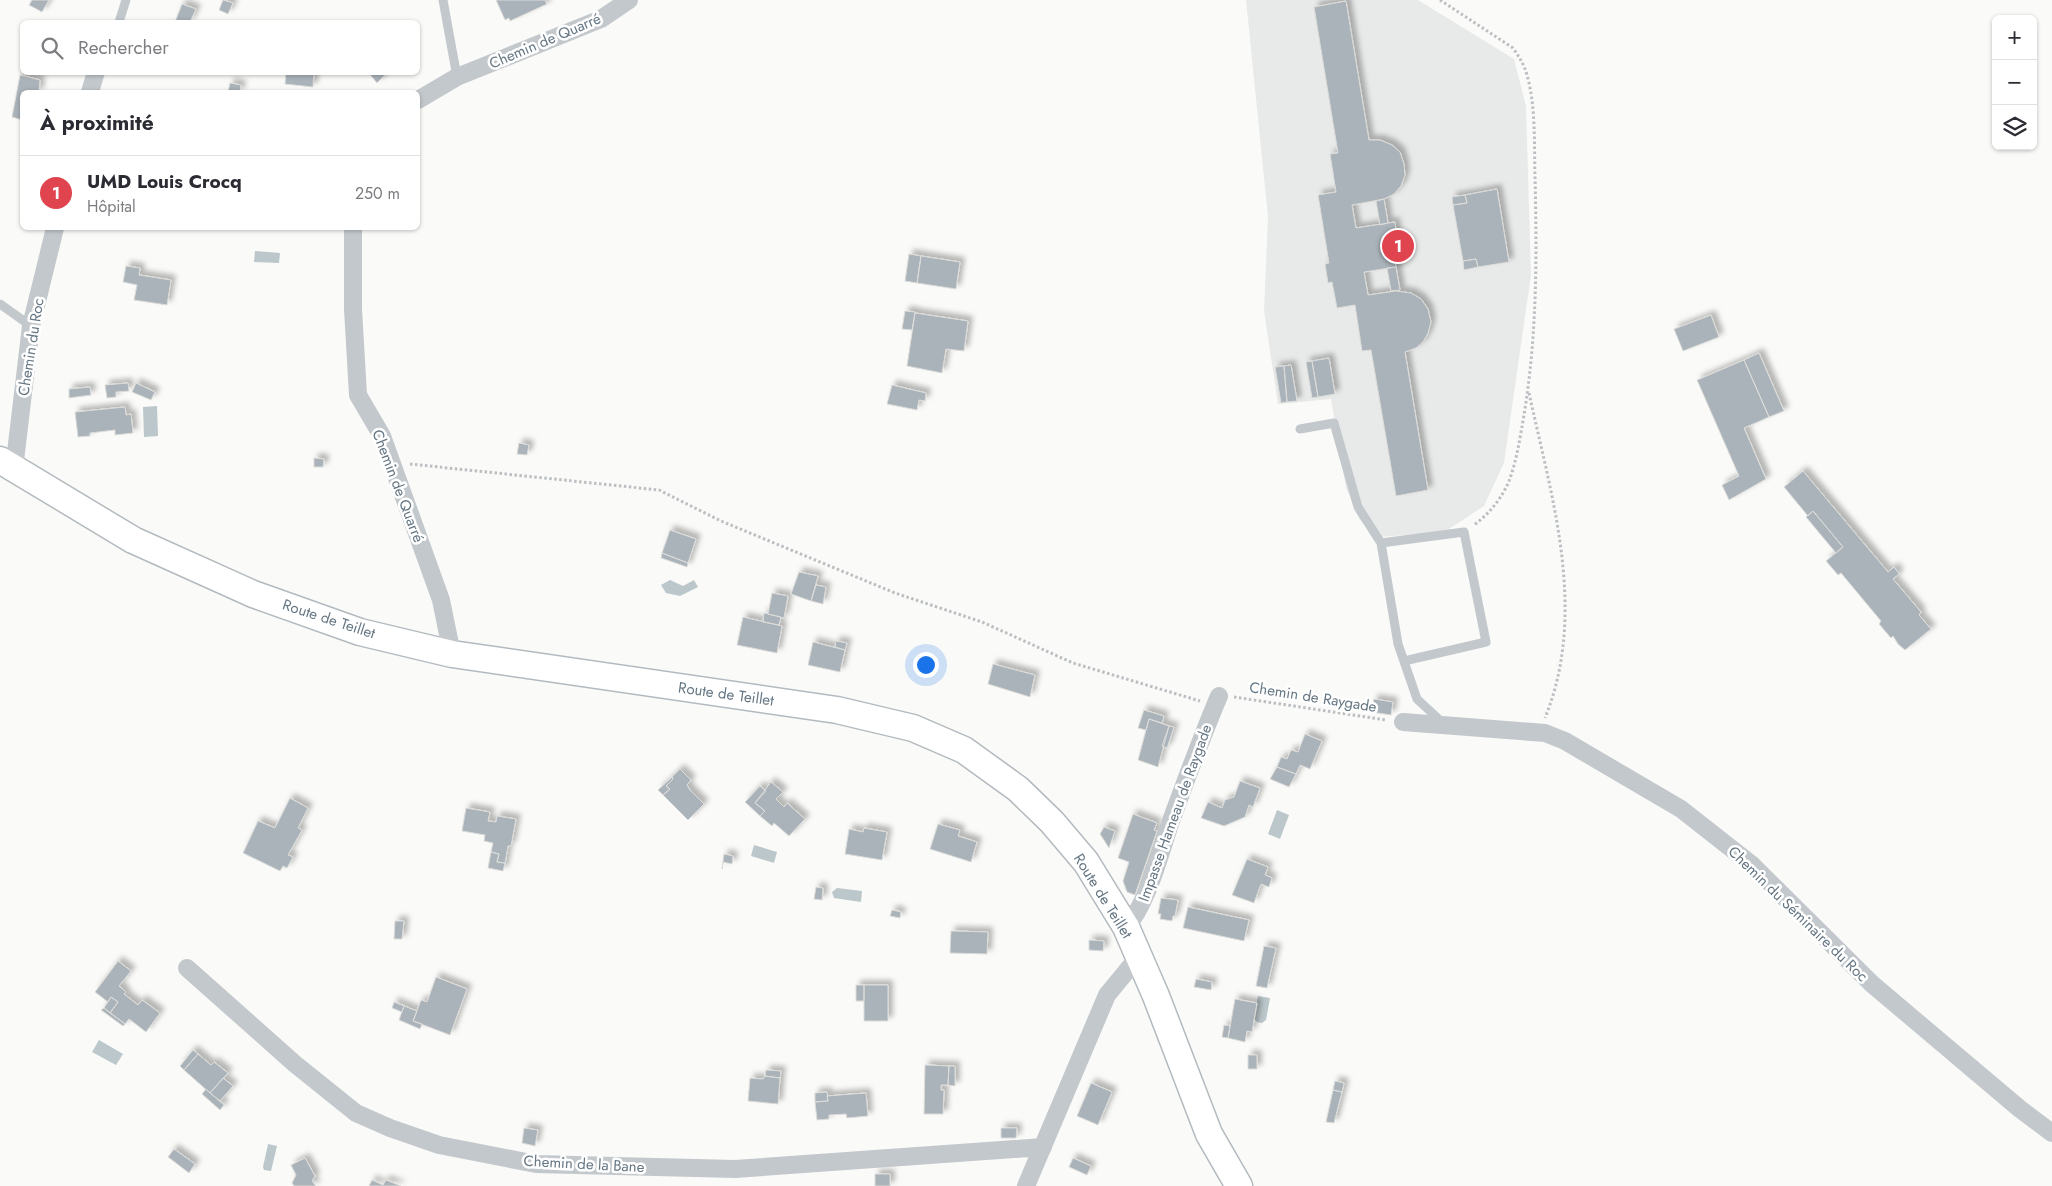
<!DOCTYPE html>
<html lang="fr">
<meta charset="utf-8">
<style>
body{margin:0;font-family:Jost,sans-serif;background:#f2f2f3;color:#2b2b33}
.controls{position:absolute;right:15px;top:15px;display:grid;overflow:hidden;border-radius:8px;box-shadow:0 1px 4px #0004}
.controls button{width:45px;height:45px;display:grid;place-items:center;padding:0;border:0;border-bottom:1px solid #e1e1e2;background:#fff;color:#2b2b33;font:25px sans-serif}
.you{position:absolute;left:925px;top:664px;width:18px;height:18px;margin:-12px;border:4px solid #fff;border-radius:50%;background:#1a73e8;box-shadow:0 0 0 8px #1a73e833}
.badge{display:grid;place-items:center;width:32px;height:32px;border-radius:50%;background:#e4572e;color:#fff;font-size:16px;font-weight:700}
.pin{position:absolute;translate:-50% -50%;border:2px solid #fff;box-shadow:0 1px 5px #0006}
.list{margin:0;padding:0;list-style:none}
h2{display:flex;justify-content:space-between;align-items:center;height:65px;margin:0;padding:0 20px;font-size:21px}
h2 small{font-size:16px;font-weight:400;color:#7c7c81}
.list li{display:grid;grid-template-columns:32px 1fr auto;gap:15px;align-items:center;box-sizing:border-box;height:75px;padding:0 20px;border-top:1px solid #e1e1e2}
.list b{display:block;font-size:19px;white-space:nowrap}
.list p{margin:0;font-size:16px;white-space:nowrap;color:#7c7c81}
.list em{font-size:16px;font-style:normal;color:#7c7c81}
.icon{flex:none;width:28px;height:28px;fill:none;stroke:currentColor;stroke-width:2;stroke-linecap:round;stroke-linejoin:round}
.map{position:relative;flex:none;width:2052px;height:1186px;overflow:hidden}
.search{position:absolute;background:#fff;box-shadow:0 1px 4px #0004;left:20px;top:20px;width:400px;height:55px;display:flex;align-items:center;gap:12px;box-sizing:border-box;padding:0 18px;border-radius:8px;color:#7c7c81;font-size:19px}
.panel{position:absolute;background:#fff;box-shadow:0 1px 4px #0004;left:20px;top:90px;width:400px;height:140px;border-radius:8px}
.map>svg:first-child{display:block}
.built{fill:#e8e9e9}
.water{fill:#bbc7cb}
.building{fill:#aab3b9;stroke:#dcdcda;filter:url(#shadow)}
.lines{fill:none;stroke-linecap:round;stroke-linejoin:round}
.secondary-casing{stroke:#b3babf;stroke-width:29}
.path{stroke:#bbbfc2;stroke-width:3;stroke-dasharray:2.5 2.5;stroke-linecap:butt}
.lane{stroke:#c3c8cc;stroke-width:9}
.street{stroke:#c3c8cc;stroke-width:18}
.secondary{stroke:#fff;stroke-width:26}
.labels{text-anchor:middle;stroke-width:5;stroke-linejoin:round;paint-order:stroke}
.street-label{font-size:15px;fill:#657683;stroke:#fff}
</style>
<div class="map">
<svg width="2052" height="1186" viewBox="0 0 2052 1186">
<defs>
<filter id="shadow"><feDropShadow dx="4.5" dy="-4.5" stdDeviation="2.5" flood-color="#0004"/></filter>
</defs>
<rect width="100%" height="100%" fill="#fafaf8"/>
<path class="built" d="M 1246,0 L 1418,0 L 1514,59 L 1526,106 L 1531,275 L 1504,463 L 1484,506 L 1449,529 L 1422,534 L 1379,537 L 1360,520 L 1346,488 L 1331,399 L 1278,404 L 1264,311 L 1268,217 Z"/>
<path class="water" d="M 255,251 L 280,253 L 279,263 L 254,262 Z
M 157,406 L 158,436 L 144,437 L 143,407 Z
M 670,580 L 683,586 L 694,580 L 698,587 L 680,596 L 666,593 L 661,585 Z
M 1277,810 L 1289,815 L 1280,839 L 1268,834 Z
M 754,845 L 777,852 L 774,863 L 751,856 Z
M 837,888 L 862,891 L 861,902 L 834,898 L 832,892 Z
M 1258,996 L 1270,998 L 1266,1020 L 1262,1023 L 1257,1022 L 1254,1018 Z
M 99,1040 L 123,1054 L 116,1065 L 92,1052 Z
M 268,1144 L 277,1146 L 271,1171 L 264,1170 L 263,1167 Z"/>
<path class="building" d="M 32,0 L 49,0 L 42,12 L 29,5 Z
M 223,0 L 233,3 L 228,14 L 219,10 Z
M 496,0 L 545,0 L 547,4 L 510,21 L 509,18 L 505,20 Z
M 1346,1 L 1369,140 L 1380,140 L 1392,145 L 1400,152 L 1404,164 L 1405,175 L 1401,186 L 1394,194 L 1384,199 L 1352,205 L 1356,228 L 1395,222 L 1397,237 L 1391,238 L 1396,267 L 1364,272 L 1368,295 L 1396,291 L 1411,293 L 1421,299 L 1428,309 L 1431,322 L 1428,333 L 1423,342 L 1416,348 L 1405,352 L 1428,490 L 1396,496 L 1371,350 L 1362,351 L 1355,305 L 1337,308 L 1332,282 L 1328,283 L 1325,264 L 1329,263 L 1318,195 L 1336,192 L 1330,154 L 1338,153 L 1314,7 Z
M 182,4 L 196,9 L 190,22 L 175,22 Z
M 286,72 L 314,72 L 313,87 L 285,84 Z
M 368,72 L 384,72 L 385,75 L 377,83 Z
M 20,75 L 40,80 L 39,92 L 22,92 L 22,120 L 12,117 Z
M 230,83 L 241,85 L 240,92 L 228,92 Z
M 1497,189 L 1509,262 L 1478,267 L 1476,259 L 1463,261 L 1453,205 L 1467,203 L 1465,195 Z
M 1465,195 L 1467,203 L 1453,205 L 1452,197 Z
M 1384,199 L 1388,223 L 1380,225 L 1376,201 Z
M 909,254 L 921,256 L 917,283 L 905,281 Z
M 921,256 L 960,262 L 956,289 L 917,283 Z
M 1476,259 L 1478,267 L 1464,270 L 1463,261 Z
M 126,266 L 140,268 L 139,275 L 171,280 L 167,305 L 134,300 L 137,285 L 123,282 Z
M 1396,267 L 1400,290 L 1391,291 L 1387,268 Z
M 905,311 L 915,312 L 912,330 L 902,329 Z
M 915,313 L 968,321 L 964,351 L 946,349 L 942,373 L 907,366 Z
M 1711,315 L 1719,337 L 1683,351 L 1674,329 Z
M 1759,353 L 1784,411 L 1769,417 L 1744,360 Z
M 1329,358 L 1335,394 L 1318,397 L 1312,361 Z
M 1744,360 L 1769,417 L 1744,428 L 1766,479 L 1729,500 L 1722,485 L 1739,476 L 1697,380 Z
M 1312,361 L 1318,397 L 1312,398 L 1306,362 Z
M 1291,365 L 1297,401 L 1287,402 L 1284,366 Z
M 1284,366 L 1287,402 L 1281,403 L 1275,367 Z
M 128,383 L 129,391 L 116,392 L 116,397 L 107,398 L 105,385 Z
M 136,383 L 155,392 L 151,400 L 132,392 Z
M 892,385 L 926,393 L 925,401 L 919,400 L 917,410 L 887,404 Z
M 90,387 L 91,395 L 69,398 L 69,389 Z
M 125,407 L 126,415 L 131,414 L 133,433 L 115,435 L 115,430 L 90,433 L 90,436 L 78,437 L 75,412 Z
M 519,443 L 529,445 L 527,455 L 517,454 Z
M 314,458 L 324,459 L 323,467 L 314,467 Z
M 1803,471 L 1888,572 L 1894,567 L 1899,574 L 1893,579 L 1921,612 L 1919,615 L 1931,629 L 1905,650 L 1898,644 L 1893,636 L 1891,638 L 1879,624 L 1881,621 L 1841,573 L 1838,575 L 1826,561 L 1843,547 L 1813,511 L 1808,516 L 1784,487 Z
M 1813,511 L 1843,547 L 1836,553 L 1806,517 Z
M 670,530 L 696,539 L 688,563 L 662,553 Z
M 662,553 L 688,563 L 687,567 L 661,558 Z
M 799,572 L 818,576 L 811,601 L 791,594 Z
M 816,585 L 826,587 L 823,604 L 811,601 Z
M 772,593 L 788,596 L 784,618 L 768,614 Z
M 764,613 L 781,617 L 779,625 L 763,622 Z
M 743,617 L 782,626 L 777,653 L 737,645 Z
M 836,641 L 847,643 L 845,650 L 835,647 Z
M 813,642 L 845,650 L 840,672 L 808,665 Z
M 993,664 L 1035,675 L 1030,697 L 988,684 Z
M 1374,699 L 1393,702 L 1391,715 L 1371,712 Z
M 1144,710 L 1164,716 L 1162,723 L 1149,719 L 1146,730 L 1138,728 Z
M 1149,719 L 1169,726 L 1158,767 L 1138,760 Z
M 1169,726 L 1174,727 L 1167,748 L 1162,746 Z
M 1305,734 L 1322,741 L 1310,769 L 1300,765 L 1296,774 L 1277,767 L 1281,757 L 1287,759 L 1291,750 L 1298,752 Z
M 1277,767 L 1296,774 L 1289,787 L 1270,779 Z
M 680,769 L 691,780 L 687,785 L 690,790 L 704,804 L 688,820 L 663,795 L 670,789 L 666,786 L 673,779 L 672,777 Z
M 672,777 L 673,779 L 666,786 L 670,789 L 663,795 L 658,790 Z
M 1240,781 L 1260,788 L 1253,807 L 1249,805 L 1245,817 L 1224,826 L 1201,818 L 1208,802 L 1222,808 L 1225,800 L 1234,797 Z
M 771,782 L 783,792 L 776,799 L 784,807 L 787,803 L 805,819 L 789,836 L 774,823 L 772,826 L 760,816 L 765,811 L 755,803 Z
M 760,786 L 766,791 L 755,803 L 765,811 L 760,816 L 745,802 Z
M 290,798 L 308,808 L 298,828 L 302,830 L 288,855 L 293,857 L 287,868 L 283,866 L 280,871 L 243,853 L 258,821 L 275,828 Z
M 466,808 L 490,812 L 488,821 L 496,822 L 497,816 L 516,819 L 511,846 L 508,846 L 505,863 L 497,862 L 499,854 L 491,852 L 493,843 L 484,841 L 485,835 L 462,831 Z
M 1133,814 L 1157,823 L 1154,830 L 1157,831 L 1135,895 L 1127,892 L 1123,881 L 1129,862 L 1118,858 Z
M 938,824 L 960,830 L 958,836 L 977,842 L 971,862 L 930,849 Z
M 1104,827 L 1115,831 L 1109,848 L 1100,834 Z
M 864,828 L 887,832 L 882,860 L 845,854 L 849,829 L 863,832 Z
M 491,852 L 499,854 L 497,862 L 505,863 L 503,871 L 488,868 Z
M 724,854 L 733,856 L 732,864 L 723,862 L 722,869 Z
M 1247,859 L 1268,867 L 1265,875 L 1272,878 L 1269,887 L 1261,884 L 1254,903 L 1232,895 Z
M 816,887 L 823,888 L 822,900 L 814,899 Z
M 1161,898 L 1178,900 L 1175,916 L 1173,916 L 1172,921 L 1160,919 L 1161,914 L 1158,914 Z
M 1188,907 L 1249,920 L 1244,941 L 1183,928 Z
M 892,910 L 901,912 L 900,918 L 890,916 Z
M 395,921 L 404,921 L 402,939 L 394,939 Z
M 951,931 L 988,932 L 987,954 L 950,953 Z
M 1089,940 L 1104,941 L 1103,951 L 1089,950 Z
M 1264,946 L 1276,948 L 1267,988 L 1256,986 Z
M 118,961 L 131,971 L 119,986 L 126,992 L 124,994 L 138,1005 L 142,1000 L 160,1013 L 146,1032 L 129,1019 L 125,1024 L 110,1013 L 118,1002 L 111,997 L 108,1002 L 95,992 Z
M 436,977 L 467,989 L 450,1035 L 413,1021 L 421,1000 L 427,1002 Z
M 1196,979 L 1212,982 L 1211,990 L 1194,987 Z
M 856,985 L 864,985 L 864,1001 L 856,1001 Z
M 864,985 L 888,985 L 888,1021 L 864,1021 Z
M 111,997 L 118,1002 L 110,1013 L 104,1008 Z
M 1235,999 L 1257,1003 L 1252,1032 L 1247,1031 L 1245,1042 L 1228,1038 Z
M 394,1002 L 404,1006 L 402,1012 L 392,1008 Z
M 404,1006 L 417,1011 L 413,1021 L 422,1024 L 420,1029 L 399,1020 Z
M 104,1008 L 125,1024 L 123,1026 L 101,1010 Z
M 1224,1025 L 1230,1026 L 1228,1038 L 1222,1037 Z
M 193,1050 L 198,1054 L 184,1070 L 180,1066 Z
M 198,1054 L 211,1065 L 214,1062 L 228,1073 L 210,1093 L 184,1070 Z
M 1248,1055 L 1257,1055 L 1257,1069 L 1248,1069 Z
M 925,1065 L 949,1066 L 948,1085 L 941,1085 L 941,1090 L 944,1090 L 943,1114 L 924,1114 Z
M 949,1066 L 955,1066 L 955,1086 L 948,1085 Z
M 766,1070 L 781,1071 L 780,1078 L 765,1076 Z
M 765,1076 L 780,1078 L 778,1104 L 748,1101 L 750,1078 L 763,1079 Z
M 223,1078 L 233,1086 L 220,1101 L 210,1093 Z
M 1335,1081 L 1344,1083 L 1342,1092 L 1333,1090 Z
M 1091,1083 L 1112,1092 L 1098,1125 L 1077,1116 Z
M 206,1089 L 224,1105 L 220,1110 L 202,1094 Z
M 1333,1090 L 1342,1092 L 1334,1123 L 1326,1122 Z
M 827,1092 L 828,1101 L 815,1102 L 815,1093 Z
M 866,1093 L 868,1116 L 847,1118 L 846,1114 L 829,1115 L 829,1119 L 817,1120 L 815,1102 L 828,1101 L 827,1096 Z
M 524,1128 L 538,1130 L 535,1146 L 522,1143 Z
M 1001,1128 L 1017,1128 L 1016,1138 L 1001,1138 Z
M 174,1149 L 195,1164 L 189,1173 L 168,1157 Z
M 305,1158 L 315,1176 L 312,1181 L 316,1186 L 294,1186 L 292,1183 L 296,1175 L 291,1165 Z
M 1073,1158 L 1091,1166 L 1087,1175 L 1069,1167 Z
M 875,1174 L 890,1174 L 890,1186 L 875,1186 Z
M 372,1180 L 383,1185 L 386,1180 L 401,1186 L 369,1186 Z"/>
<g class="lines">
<g class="secondary-casing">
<path id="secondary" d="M 0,460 L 133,540 L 253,594 L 360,632 L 452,654 L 837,710 L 913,728 L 964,750 L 1018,789 L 1052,822 L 1086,862 L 1126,927 L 1156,996 L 1209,1134 L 1239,1186"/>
</g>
<path class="path" d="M 1440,0 L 1513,48 C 1519,57 1524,64 1527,75 C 1536,107 1534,143 1535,177 C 1537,256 1537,336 1524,415 C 1520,437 1517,460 1509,481 C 1502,498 1489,514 1474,525
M 1529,393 C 1552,499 1588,612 1545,718
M 410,464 L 659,490 L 721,521 L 895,593 L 982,622 L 1073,663 L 1200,701
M 1234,697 L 1386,720"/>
<path class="lane" d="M 443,0 L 457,77
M 119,22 L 126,0
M 0,304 L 31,326
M 1300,429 L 1334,423 L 1358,507 L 1381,543 L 1398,644 L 1417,699 L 1444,724
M 1381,543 L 1464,532 L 1486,642 L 1404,661"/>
<path class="street" d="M 90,92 L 96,72
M 418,100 L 457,77 L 601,19 L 629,0
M 353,228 L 353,309 L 358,395 L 382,436 L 441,600 L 452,654
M 14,469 L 31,326 L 55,228
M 1403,722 L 1545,733 L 1565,741 L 1681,809 L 1751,864 L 1872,984 L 2020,1109 L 2052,1133
M 1126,927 C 1148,904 1161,849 1172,818 C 1187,777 1202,736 1219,696
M 187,968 L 295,1064 L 356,1113 L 390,1128 L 439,1145 L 536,1164 L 735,1169 L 1043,1147
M 1026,1186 L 1107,995 L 1130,967 L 1140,960"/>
<use href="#secondary" class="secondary"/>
</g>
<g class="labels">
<g class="street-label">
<text transform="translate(545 41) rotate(-23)" y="5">Chemin de Quarré</text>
<text transform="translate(31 347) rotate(-81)" y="5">Chemin du Roc</text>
<text transform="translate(398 486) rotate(69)" y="5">Chemin de Quarré</text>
<text transform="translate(329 619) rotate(18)" y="5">Route de Teillet</text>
<text transform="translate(726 694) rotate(8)" y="5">Route de Teillet</text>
<text transform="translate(1313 697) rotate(9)" y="5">Chemin de Raygade</text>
<text transform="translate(1175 813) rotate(-70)" y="5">Impasse Hameau de Raygade</text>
<text transform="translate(1103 896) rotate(58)" y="5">Route de Teillet</text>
<text transform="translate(1798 914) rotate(44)" y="5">Chemin du Séminaire du Roc</text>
<text transform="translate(584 1164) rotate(3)" y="5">Chemin de la Bane</text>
</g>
</g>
</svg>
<div class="controls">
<button>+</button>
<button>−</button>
<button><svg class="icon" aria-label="layers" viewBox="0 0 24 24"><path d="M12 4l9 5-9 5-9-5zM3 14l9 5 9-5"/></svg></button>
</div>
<div class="you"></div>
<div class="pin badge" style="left:1398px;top:246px;background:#e0444e">1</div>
<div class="search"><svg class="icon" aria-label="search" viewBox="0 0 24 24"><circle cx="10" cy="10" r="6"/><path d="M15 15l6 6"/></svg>Rechercher</div>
<section class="panel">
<h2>À proximité<small></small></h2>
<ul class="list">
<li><span class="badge" style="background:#e0444e">1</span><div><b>UMD Louis Crocq</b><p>Hôpital</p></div><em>250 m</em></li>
</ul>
</section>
</div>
